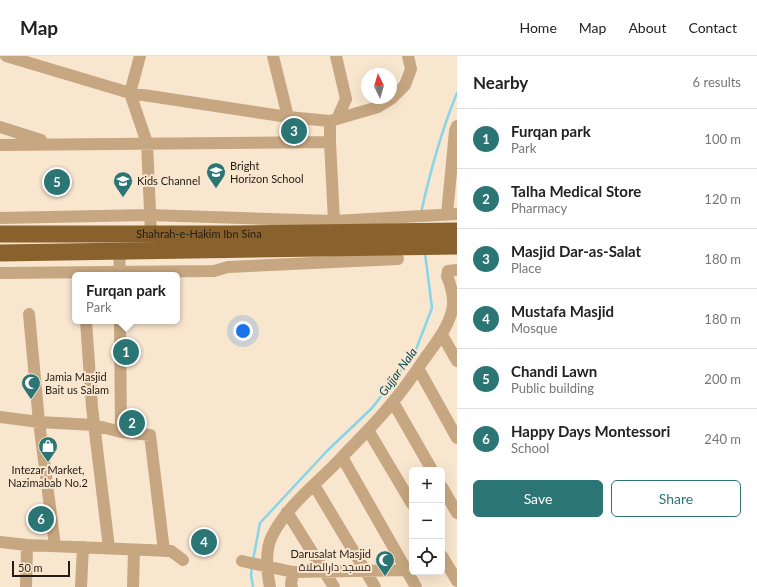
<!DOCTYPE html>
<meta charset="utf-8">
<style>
body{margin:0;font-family:Lato,Cairo,sans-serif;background:#f6f6f6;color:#222}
.controls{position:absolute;right:12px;bottom:12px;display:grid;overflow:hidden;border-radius:6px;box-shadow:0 4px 16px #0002}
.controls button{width:36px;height:36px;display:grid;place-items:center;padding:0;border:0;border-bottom:1px solid #e0e0e0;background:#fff;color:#222;font:20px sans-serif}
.compass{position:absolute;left:361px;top:12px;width:36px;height:36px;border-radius:50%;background:#fff;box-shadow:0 4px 16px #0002;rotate:355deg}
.scale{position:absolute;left:12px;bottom:10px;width:58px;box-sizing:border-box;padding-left:4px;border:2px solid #241d15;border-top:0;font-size:11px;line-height:14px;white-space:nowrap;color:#241d15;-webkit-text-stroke:3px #f9e6cf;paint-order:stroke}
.you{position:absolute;left:243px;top:275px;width:14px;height:14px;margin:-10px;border:3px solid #fff;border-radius:50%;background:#1a73e8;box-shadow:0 0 0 6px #1a73e833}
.badge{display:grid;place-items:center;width:26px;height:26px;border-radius:50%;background:#2b7574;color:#fff;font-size:13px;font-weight:700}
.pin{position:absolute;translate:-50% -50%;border:2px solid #fff;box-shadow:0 1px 4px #0006}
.popup{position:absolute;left:72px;top:216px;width:108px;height:52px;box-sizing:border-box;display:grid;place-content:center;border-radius:6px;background:#fff;filter:drop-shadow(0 1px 3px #0005);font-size:13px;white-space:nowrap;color:#767676}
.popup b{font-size:15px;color:#222}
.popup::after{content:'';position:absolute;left:50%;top:100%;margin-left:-8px;border:8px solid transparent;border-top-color:#fff}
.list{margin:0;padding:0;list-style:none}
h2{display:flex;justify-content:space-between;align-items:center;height:52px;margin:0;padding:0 16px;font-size:17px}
h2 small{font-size:13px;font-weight:400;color:#767676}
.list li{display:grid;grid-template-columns:26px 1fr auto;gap:12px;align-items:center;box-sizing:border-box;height:60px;padding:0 16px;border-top:1px solid #e0e0e0}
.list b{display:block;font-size:15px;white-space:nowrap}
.list p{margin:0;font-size:13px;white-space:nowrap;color:#767676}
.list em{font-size:13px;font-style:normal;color:#767676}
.actions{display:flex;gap:8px;padding:12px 16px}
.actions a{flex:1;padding:9px 0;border:1px solid #2b7574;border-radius:6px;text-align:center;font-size:14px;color:#2b7574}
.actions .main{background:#2b7574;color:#fff}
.icon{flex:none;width:22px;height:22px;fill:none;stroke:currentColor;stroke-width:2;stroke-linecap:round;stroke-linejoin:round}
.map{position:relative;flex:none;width:457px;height:531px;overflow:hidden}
header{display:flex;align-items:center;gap:24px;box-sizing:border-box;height:56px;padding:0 20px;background:#fff;border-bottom:1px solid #e0e0e0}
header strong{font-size:19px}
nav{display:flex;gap:22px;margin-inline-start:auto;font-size:14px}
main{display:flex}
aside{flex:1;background:#fff}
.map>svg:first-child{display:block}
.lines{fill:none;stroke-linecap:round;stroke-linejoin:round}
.stream{stroke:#86d5e9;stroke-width:2.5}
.minor{stroke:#c7a781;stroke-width:12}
.highway{stroke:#88612c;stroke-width:17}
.labels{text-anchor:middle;stroke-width:4;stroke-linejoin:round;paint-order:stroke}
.poi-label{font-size:11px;fill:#241d15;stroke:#f9e6cf;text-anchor:start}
.street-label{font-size:11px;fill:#241d15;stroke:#f9e6cf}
.water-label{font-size:12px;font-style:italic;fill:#054e5c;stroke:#f9e6cf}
</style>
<header>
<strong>Map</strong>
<nav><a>Home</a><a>Map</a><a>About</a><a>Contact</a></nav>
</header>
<main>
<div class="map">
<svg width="457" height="531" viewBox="0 0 457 531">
<rect width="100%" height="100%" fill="#f9e6cf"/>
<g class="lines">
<path class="stream" d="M 421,157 C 430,116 441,76 457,37
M 253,504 L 260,467 L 327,395 L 372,352 L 415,296 L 432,252 L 425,197
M 252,511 L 251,519 L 253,531"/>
<path class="minor" d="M 6,0 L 130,37 L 288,61 L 330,65 L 378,51 L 391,43 L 405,29 L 411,13 L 408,0
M 140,0 L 130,37 L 147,87 L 151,178
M 273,0 L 288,61
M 336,0 L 346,43 L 337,63
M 330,65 L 330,86 L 334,165
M 0,71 L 41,84
M 0,89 L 330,86
M 447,158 L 455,75 L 457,70
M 0,162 L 149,159 L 334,165 L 457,158
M 0,217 L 214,215 L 228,211 L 398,203
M 119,219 L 120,196
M 29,258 L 39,366 L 55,490
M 86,265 L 92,351 L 109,492
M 120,265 L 121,376
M 442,279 L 457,305
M 418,312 L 457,382
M 393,346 L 432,414
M 0,361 L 39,366 L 94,369 L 121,376 L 150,379 L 164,495
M 368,374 L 412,448
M 342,401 L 416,531
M 314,429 L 375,531
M 442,431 L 457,457
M 287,456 L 334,531
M 0,486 L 27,489 L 171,495 L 183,504
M 442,500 L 457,525
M 242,505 L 293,516 L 412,514
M 26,531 L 27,489
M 81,531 L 83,491
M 133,531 L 134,494
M 270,531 C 267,516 265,494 272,480 C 288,448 318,427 342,401 C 358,384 376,367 391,348 C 404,333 415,317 425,302 C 436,287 447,273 452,255 C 455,244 451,229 447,220 L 448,215 L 457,214
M 292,531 L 291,528 L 293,516"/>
<g class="highway">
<path id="s1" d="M 0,178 L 228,178 L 457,175"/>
<path d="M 0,197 L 457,190"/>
</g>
</g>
<defs>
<g id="school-pin" transform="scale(1)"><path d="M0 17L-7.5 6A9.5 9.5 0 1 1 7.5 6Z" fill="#2b7574" stroke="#f9e6cf"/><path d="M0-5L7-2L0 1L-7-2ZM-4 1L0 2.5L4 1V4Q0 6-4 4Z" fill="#fff"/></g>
<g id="mosque-pin" transform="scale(1)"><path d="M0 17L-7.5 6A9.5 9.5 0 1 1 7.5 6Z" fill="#2b7574" stroke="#f9e6cf"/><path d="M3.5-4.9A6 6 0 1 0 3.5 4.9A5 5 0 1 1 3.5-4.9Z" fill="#fff"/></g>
<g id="shop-pin" transform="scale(1)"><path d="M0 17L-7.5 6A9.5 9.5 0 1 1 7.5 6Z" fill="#2b7574" stroke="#f9e6cf"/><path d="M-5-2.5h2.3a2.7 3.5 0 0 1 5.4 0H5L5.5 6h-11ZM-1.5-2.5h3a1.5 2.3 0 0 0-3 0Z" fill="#fff"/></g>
</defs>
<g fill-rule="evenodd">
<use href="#school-pin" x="216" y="116"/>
<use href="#school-pin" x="123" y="125"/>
<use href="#mosque-pin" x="31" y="327"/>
<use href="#shop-pin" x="48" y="390"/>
<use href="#mosque-pin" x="385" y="504"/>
</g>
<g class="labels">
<g class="poi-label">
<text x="230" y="114">Bright<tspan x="230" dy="13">Horizon School</tspan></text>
<text x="137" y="129">Kids Channel</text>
<text x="45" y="325">Jamia Masjid<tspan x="45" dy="13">Bait us Salam</tspan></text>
<text x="48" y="418" text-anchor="middle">Intezar Market,<tspan x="48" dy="13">Nazimabab No.2</tspan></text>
<text x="371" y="502" text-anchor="end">Darusalat Masjid<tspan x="371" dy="13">مسجد دارالصلاة</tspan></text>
</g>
<g class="street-label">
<text dy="4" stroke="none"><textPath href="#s1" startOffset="199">Shahrah-e-Hakim Ibn Sina</textPath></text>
</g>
<g class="water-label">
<text transform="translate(398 316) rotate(-54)" y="4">Gujjar Nala</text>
</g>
</g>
</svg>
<div class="controls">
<button>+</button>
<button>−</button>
<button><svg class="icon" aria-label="locate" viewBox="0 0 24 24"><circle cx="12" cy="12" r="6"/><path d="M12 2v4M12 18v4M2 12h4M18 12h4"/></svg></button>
</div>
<svg class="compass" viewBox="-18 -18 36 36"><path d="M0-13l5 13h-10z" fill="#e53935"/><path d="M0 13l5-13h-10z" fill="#767676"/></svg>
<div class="scale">50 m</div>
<div class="you"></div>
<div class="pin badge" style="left:126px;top:296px">1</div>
<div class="popup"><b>Furqan park</b>Park</div>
<div class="pin badge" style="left:132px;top:367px">2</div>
<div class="pin badge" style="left:294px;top:75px">3</div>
<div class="pin badge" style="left:204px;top:486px">4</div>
<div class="pin badge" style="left:57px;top:126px">5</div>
<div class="pin badge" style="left:41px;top:463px">6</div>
</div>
<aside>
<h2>Nearby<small>6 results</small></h2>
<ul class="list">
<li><span class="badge">1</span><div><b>Furqan park</b><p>Park</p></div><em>100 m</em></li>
<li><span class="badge">2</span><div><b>Talha Medical Store</b><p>Pharmacy</p></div><em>120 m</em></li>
<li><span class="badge">3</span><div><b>Masjid Dar-as-Salat</b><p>Place</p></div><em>180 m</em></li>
<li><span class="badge">4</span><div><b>Mustafa Masjid</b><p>Mosque</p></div><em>180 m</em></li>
<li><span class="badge">5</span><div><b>Chandi Lawn</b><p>Public building</p></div><em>200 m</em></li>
<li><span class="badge">6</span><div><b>Happy Days Montessori</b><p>School</p></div><em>240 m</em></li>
</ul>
<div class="actions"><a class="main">Save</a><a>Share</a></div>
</aside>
</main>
